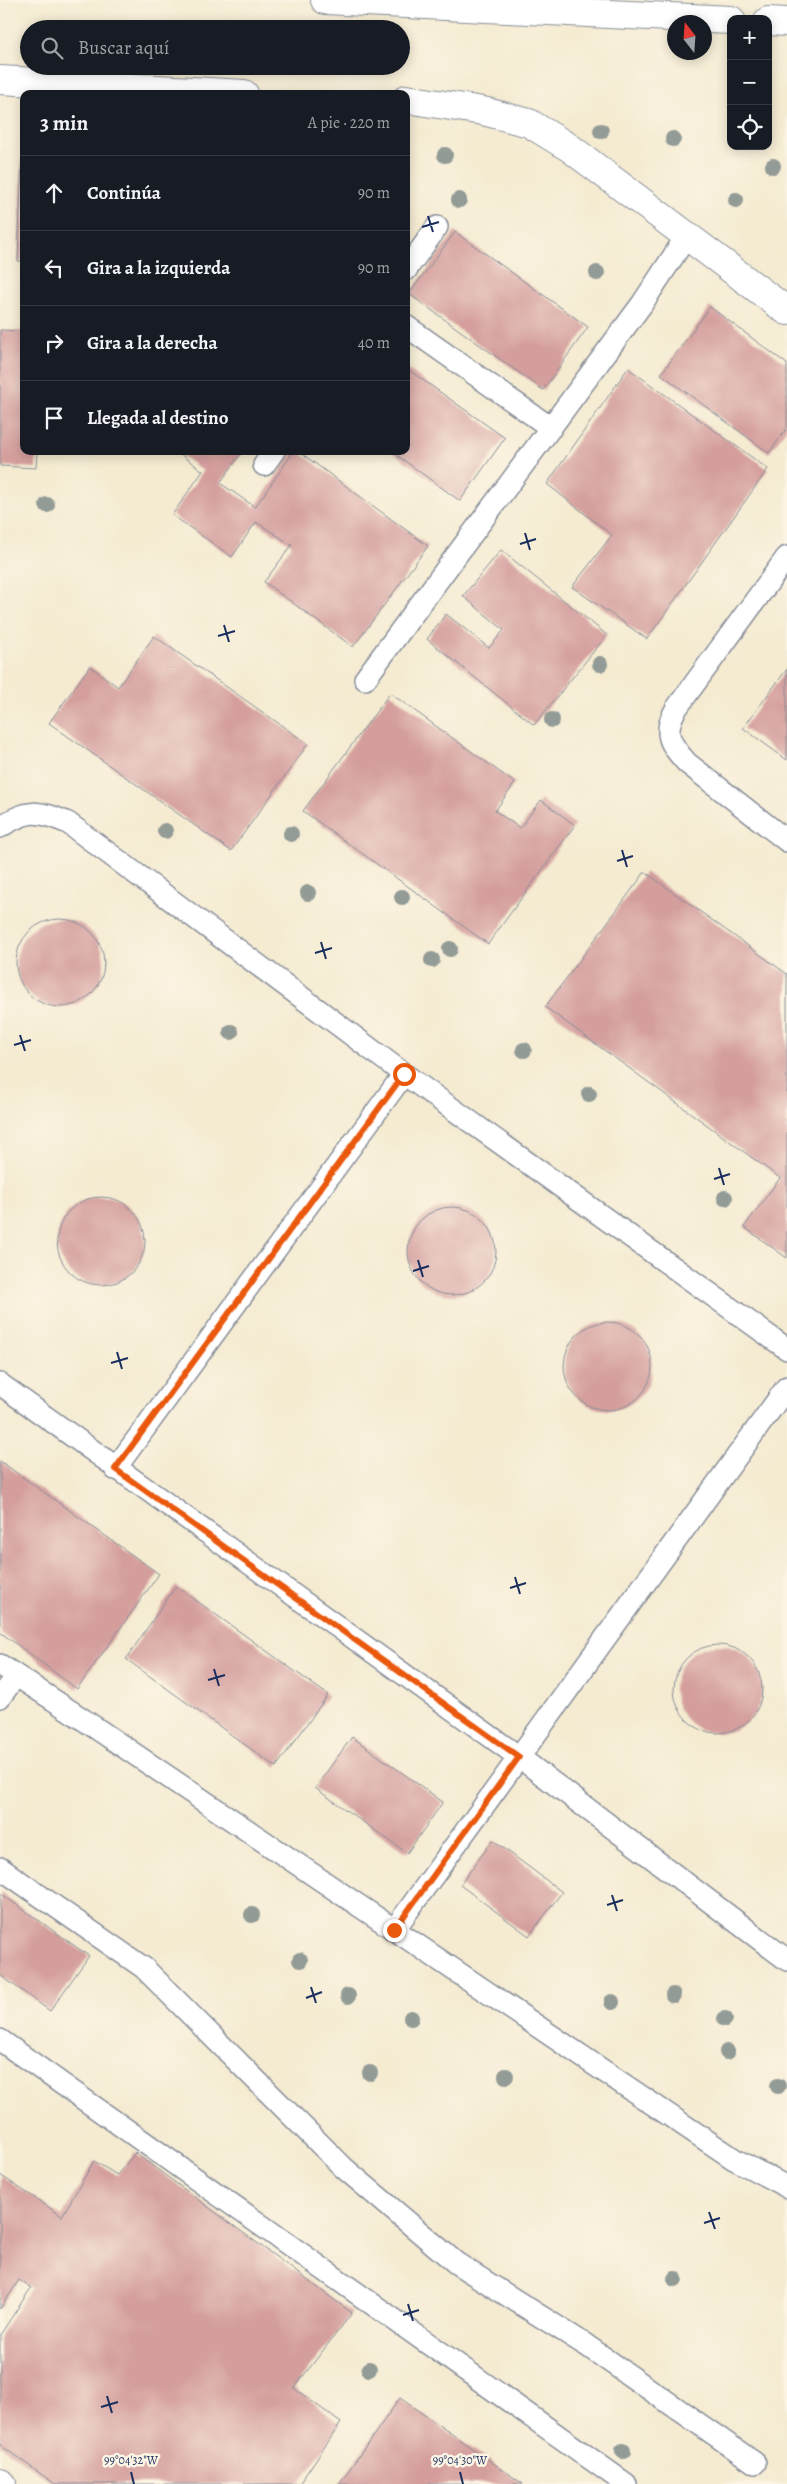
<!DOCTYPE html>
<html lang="es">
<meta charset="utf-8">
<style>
body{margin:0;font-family:Alegreya,serif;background:#20242c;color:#f1f3f6}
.controls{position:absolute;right:15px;top:15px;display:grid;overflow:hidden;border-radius:10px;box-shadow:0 2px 12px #0003}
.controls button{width:45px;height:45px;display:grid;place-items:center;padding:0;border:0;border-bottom:1px solid #363941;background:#171b24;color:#f1f3f6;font:25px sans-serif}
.compass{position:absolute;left:667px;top:15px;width:45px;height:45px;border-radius:50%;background:#171b24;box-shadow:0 2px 12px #0003;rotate:343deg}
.stop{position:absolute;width:15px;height:15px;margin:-11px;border:4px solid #ea580c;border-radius:50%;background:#fff}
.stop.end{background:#ea580c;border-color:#fff;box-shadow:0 1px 5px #0008}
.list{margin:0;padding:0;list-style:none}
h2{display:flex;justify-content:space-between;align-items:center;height:65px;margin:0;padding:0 20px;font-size:21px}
h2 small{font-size:16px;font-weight:400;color:#9ea1a6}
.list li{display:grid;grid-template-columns:32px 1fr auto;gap:15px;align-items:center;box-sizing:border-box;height:75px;padding:0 20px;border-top:1px solid #363941}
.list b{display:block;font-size:19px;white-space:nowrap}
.list em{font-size:16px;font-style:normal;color:#9ea1a6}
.icon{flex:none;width:28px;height:28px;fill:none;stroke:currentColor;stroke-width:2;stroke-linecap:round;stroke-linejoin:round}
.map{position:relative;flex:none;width:787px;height:2484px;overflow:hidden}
.search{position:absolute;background:#171b24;box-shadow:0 2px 12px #0003;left:20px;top:20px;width:390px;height:55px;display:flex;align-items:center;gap:12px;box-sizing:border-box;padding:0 18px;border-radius:28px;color:#9ea1a6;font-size:19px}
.panel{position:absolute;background:#171b24;box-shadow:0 2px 12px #0003;left:20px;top:90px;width:390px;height:365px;border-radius:10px}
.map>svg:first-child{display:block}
.building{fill:#d49e9d}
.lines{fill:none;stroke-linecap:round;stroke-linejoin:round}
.service-casing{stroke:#888d98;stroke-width:24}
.minor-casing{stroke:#888d98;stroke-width:30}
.secondary-casing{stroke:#888d98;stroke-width:30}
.service{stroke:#fff;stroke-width:21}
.minor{stroke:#fff;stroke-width:28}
.secondary{stroke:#fff;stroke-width:28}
.tree{fill:#939b96}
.route{stroke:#ea580c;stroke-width:6}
.ticks{fill:none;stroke:#1b2f5e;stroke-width:2}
.ticks-label{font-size:12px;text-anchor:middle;fill:#1b2f5e;stroke:#fcf5e5;stroke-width:5;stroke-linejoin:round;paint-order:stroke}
</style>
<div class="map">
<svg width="787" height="2484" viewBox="0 0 787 2484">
<rect width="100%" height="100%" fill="#fcf5e5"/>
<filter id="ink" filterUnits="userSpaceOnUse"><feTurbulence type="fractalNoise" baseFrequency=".02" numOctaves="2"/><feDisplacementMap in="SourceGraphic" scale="10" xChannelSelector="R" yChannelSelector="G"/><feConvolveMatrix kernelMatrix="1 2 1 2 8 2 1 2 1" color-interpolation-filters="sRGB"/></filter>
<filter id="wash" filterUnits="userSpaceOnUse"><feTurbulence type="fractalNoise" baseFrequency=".0096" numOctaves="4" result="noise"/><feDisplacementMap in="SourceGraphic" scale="20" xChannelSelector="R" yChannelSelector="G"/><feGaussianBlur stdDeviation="1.12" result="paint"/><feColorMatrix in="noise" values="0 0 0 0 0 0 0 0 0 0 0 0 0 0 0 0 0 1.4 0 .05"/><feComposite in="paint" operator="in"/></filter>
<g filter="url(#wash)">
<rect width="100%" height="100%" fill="#f4ebd1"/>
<g id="blocks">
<path class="building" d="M 22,158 L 24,158 L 24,261 L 18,261 Z
M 455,232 L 588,327 L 543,390 L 409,294 Z
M 710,307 L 787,364 L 787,428 L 769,453 L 661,374 Z
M 0,330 L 24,331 L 24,451 L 37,451 L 36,468 L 0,466 Z
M 406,368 L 505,438 L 460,501 L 391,451 L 406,451 Z
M 628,368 L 768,469 L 647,639 L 572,587 L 612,535 L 547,484 Z
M 176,451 L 243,451 L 220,483 L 255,507 L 294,451 L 298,451 L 428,546 L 353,647 L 264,582 L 292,545 L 256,522 L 232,557 L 172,515 L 203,471 Z
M 501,550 L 607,635 L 534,725 L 427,639 L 446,614 L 489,648 L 504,630 L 463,596 Z
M 154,636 L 308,744 L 231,851 L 49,723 L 90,666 L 118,687 Z
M 787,669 L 787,760 L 743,728 Z
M 390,693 L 515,783 L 495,811 L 520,828 L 541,800 L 575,825 L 488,944 L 303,811 Z
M 645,872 L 787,974 L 787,1258 L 744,1227 L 780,1178 L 545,1007 Z
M16 963a44 44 0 1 1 88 0a44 44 0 1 1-88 0Z
M57 1241a44 44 0 1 1 88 0a44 44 0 1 1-88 0Z
M408 1251a44 44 0 1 1 88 0a44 44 0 1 1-88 0Z
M564 1366a44 44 0 1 1 88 0a44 44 0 1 1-88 0Z
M 0,1461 L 159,1574 L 77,1689 L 0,1632 Z
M 176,1586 L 328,1695 L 276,1767 L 126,1659 Z
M674 1689a44 44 0 1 1 88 0a44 44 0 1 1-88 0Z
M 352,1737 L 443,1802 L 407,1853 L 315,1788 Z
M 493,1840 L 562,1892 L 529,1936 L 460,1885 Z
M 0,1893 L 89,1956 L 50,2011 L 0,1975 Z
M 135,2153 L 352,2313 L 294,2388 L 341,2423 L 299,2484 L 55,2484 L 0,2445 L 0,2335 L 31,2288 L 19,2280 L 0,2309 L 0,2175 L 62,2216 L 94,2161 L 117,2175 Z
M 400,2398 L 523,2484 L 339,2484 Z"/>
</g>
</g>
<g filter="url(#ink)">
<use href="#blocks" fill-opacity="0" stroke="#888d98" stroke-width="1"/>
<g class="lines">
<g class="service-casing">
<path id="service" d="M 406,270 L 437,227
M 406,326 L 551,428
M 264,465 L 274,451
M 787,557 L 676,709 C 662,733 670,744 687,763 L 787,841
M 365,679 L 642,304 L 686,237
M 0,827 C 29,809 37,810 68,823 L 404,1074 L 787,1349
M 0,1384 L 519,1757 L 787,1960
M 115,1469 L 404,1074
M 0,1665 L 81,1718 L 734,2159 L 787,2187
M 0,1697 L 16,1676
M 0,1868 L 144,1968 L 344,2168 L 456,2263 L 586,2345 L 755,2463
M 394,1930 L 787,1387
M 0,2040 L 626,2484"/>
</g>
<g class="minor-casing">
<path id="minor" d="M 0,80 L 244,94
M 406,99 L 483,111 L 529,123 L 570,148 L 787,311
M 0,2483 L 2,2484"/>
</g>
<g class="secondary-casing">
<path id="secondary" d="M 325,0 L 731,20
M 768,21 L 787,22"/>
</g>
<use href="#service" class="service"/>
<use href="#minor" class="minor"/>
<use href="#secondary" class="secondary"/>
</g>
<g class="tree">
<circle cx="601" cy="131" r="8"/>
<circle cx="673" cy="139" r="8"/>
<circle cx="445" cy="155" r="8"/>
<circle cx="773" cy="166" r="8"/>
<circle cx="459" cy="200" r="8"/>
<circle cx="736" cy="200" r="8"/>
<circle cx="597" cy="273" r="8"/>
<circle cx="47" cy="505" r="8"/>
<circle cx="600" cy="664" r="8"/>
<circle cx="552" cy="720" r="8"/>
<circle cx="165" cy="831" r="8"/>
<circle cx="291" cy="834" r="8"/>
<circle cx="308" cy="893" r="8"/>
<circle cx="402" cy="897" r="8"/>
<circle cx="450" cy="949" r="8"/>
<circle cx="432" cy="960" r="8"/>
<circle cx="231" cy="1032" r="8"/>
<circle cx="524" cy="1050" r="8"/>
<circle cx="589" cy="1094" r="8"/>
<circle cx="725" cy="1198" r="8"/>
<circle cx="252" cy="1915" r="8"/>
<circle cx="300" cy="1960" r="8"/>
<circle cx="673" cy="1995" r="8"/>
<circle cx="348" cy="1996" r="8"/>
<circle cx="612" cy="2002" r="8"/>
<circle cx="411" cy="2018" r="8"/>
<circle cx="725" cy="2019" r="8"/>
<circle cx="727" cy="2052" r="8"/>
<circle cx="370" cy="2073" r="8"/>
<circle cx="506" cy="2076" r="8"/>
<circle cx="778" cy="2086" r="8"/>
<circle cx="675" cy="2279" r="8"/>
<circle cx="369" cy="2369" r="8"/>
<circle cx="623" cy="2451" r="8"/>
</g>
</g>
<g class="lines" filter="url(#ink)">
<path class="route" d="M 394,1930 L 519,1757 L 115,1469 L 404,1074"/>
</g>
<path class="ticks" d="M 428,216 L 433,232M 422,227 L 439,222M 525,533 L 530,550M 520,544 L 536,539M 224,625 L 229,642M 218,636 L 235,631M 622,850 L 627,867M 617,861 L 633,856M 321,942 L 326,959M 315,953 L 332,948M 20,1035 L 25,1051M 14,1045 L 31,1040M 719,1168 L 724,1185M 714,1179 L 730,1174M 418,1260 L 423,1277M 413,1271 L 429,1266M 117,1352 L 122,1369M 111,1363 L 128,1358M 515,1577 L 520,1594M 510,1588 L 526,1583M 214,1669 L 219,1686M 208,1680 L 225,1675M 612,1895 L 617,1911M 607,1905 L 623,1900M 311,1987 L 316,2003M 306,1998 L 322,1992M 709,2212 L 715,2229M 704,2223 L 720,2218M 408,2304 L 413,2321M 403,2315 L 419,2310M 107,2396 L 112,2413M 101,2407 L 118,2402M 131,2472 L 134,2484M 460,2472 L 463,2484"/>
<g class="ticks-label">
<text x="131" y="2464">99°04'32"W</text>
<text x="460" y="2464">99°04'30"W</text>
</g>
</svg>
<div class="controls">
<button>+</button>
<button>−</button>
<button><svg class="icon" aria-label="locate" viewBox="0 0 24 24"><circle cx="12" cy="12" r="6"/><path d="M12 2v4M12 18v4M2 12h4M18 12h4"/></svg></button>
</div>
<svg class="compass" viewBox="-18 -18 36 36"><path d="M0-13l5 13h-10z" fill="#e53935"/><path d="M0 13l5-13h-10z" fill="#9ea1a6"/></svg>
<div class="stop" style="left:404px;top:1074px"></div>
<div class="stop end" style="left:394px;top:1930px"></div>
<div class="search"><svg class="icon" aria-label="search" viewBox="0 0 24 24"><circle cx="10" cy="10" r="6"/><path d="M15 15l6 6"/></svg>Buscar aquí</div>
<section class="panel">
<h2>3 min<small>A pie · 220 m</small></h2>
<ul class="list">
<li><svg class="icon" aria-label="ahead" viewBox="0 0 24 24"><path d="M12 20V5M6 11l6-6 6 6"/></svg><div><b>Continúa</b></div><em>90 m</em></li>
<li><svg class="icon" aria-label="left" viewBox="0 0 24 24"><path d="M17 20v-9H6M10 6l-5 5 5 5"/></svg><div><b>Gira a la izquierda</b></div><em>90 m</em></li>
<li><svg class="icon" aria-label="right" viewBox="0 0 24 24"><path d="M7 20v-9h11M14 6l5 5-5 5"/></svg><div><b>Gira a la derecha</b></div><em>40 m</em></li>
<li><svg class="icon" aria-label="arrive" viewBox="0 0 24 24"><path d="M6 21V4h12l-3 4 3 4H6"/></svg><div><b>Llegada al destino</b></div></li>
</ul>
</section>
</div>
